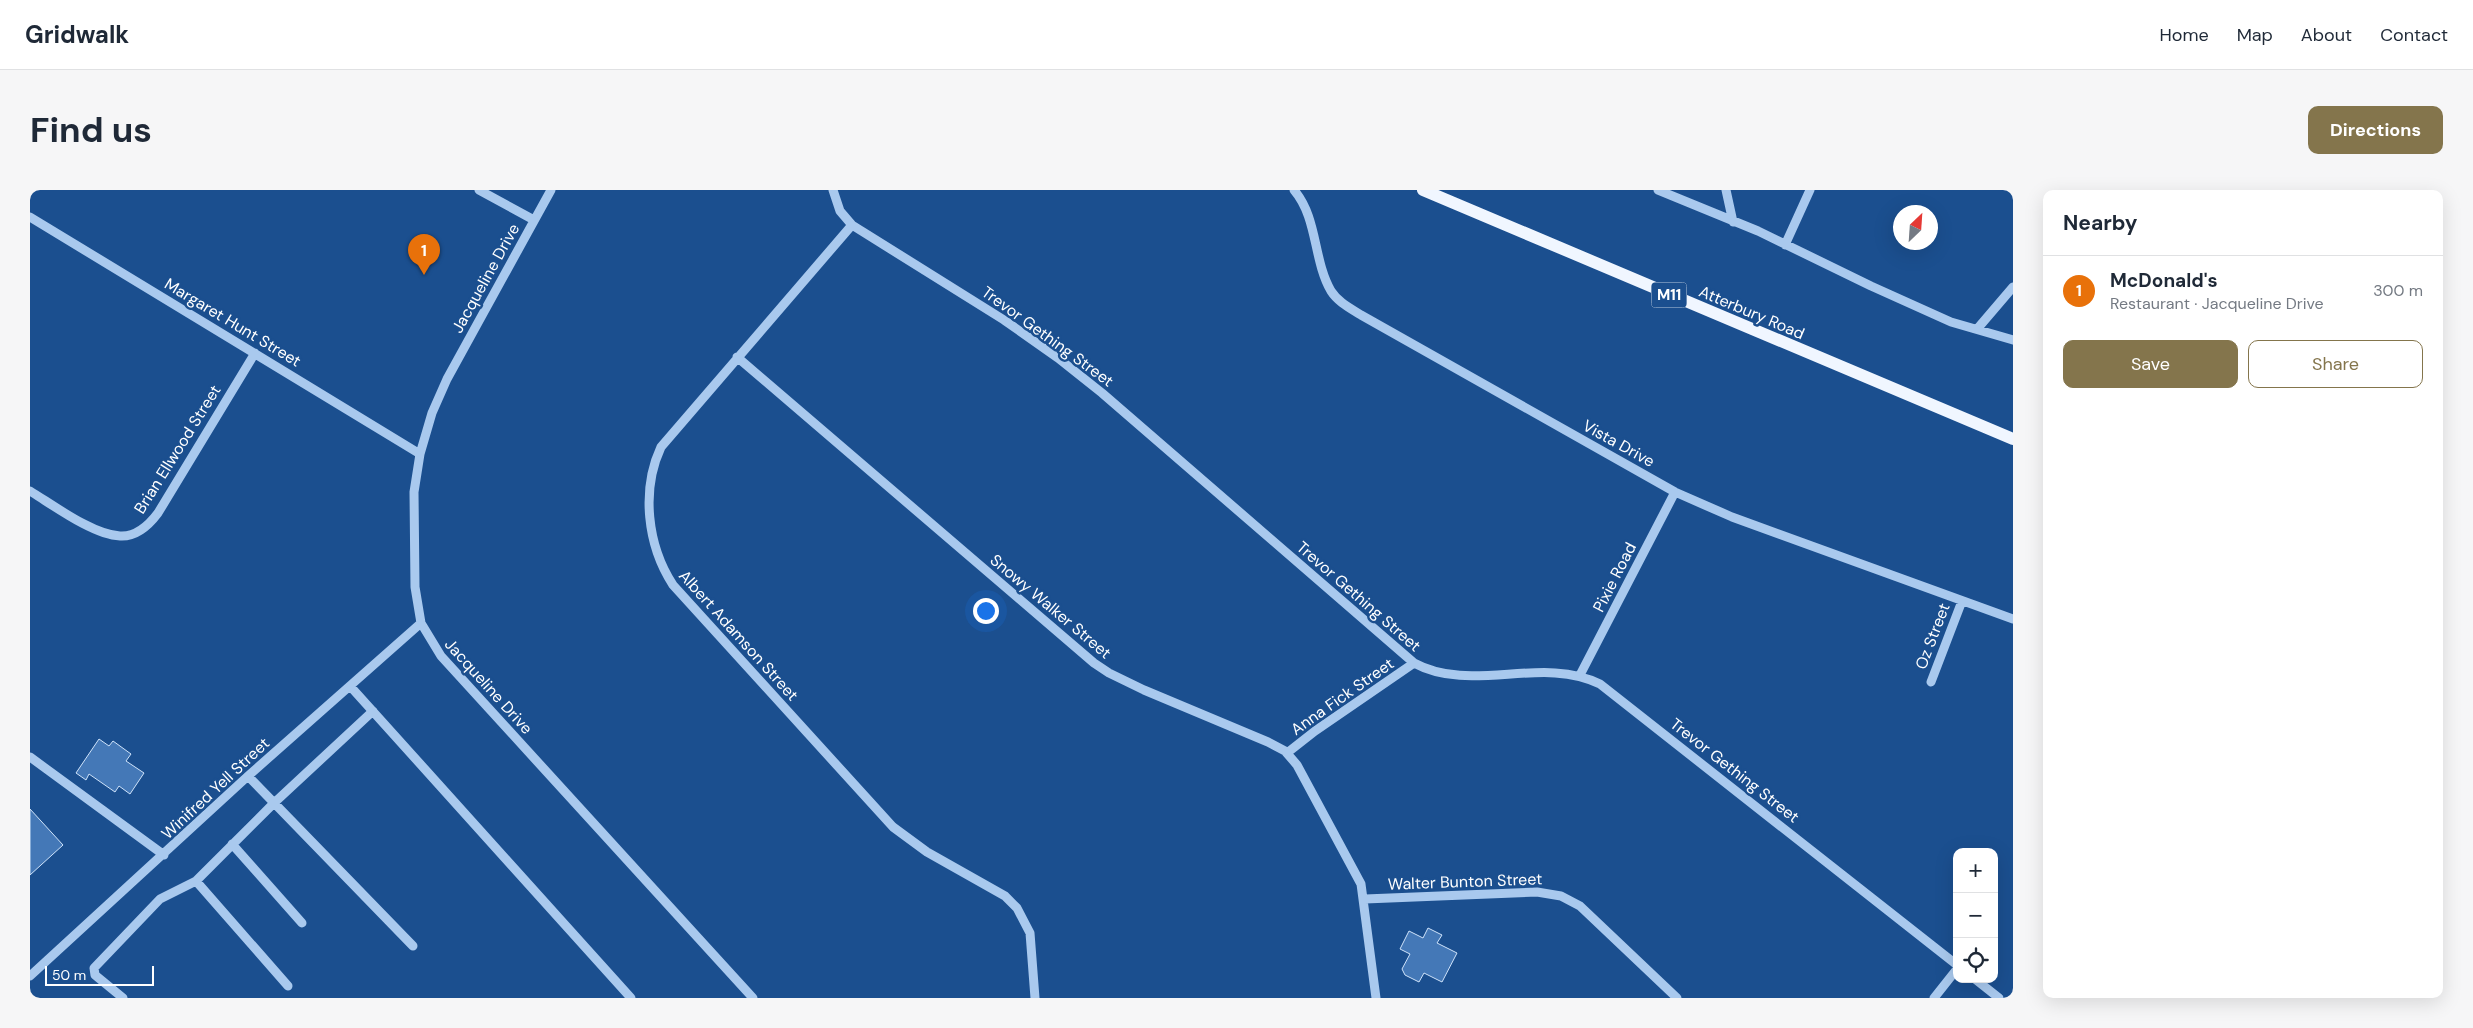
<!DOCTYPE html>
<meta charset="utf-8">
<style>
body{margin:0;font-family:"DM Sans",sans-serif;background:#f6f6f7;color:#1f2937}
.controls{position:absolute;right:15px;bottom:15px;display:grid;overflow:hidden;border-radius:10px;box-shadow:0 5px 20px #0002}
.controls button{width:45px;height:45px;display:grid;place-items:center;padding:0;border:0;border-bottom:1px solid #e0e1e3;background:#fff;color:#1f2937;font:25px sans-serif}
.compass{position:absolute;left:1863px;top:15px;width:45px;height:45px;border-radius:50%;background:#fff;box-shadow:0 5px 20px #0002;rotate:25deg}
.scale{position:absolute;left:15px;bottom:12px;width:109px;box-sizing:border-box;padding-left:5px;border:2px solid #fff;border-top:0;font-size:14px;line-height:18px;white-space:nowrap;color:#fff;-webkit-text-stroke:4px #1b4f8f;paint-order:stroke}
.you{position:absolute;left:955px;top:420px;width:18px;height:18px;margin:-12px;border:4px solid #fff;border-radius:50%;background:#1a73e8;box-shadow:0 0 0 8px #1a73e833}
.badge{display:grid;place-items:center;width:32px;height:32px;border-radius:50%;background:#84754c;color:#fff;font-size:16px;font-weight:700}
.pin{position:absolute;translate:-50% -41px;filter:drop-shadow(0 1px 2px #0008)}
.pin::after{content:'';position:absolute;top:26px;width:18px;height:15px;background:inherit;clip-path:polygon(0 0,100% 0,50% 100%)}
.list{margin:0;padding:0;list-style:none}
h2{display:flex;justify-content:space-between;align-items:center;height:65px;margin:0;padding:0 20px;font-size:21px}
h2 small{font-size:16px;font-weight:400;color:#747a83}
.list li{display:grid;grid-template-columns:32px 1fr auto;gap:15px;align-items:center;box-sizing:border-box;height:70px;padding:0 20px;border-top:1px solid #e0e1e3}
.list b{display:block;font-size:19px;white-space:nowrap}
.list p{margin:0;font-size:16px;white-space:nowrap;color:#747a83}
.list em{font-size:16px;font-style:normal;color:#747a83}
.actions{display:flex;gap:10px;padding:15px 20px}
.actions a{flex:1;padding:11px 0;border:1px solid #84754c;border-radius:10px;text-align:center;font-size:18px;color:#84754c}
.actions .main{background:#84754c;color:#fff}
.icon{flex:none;width:28px;height:28px;fill:none;stroke:currentColor;stroke-width:2;stroke-linecap:round;stroke-linejoin:round}
.map{position:relative;flex:none;width:1983px;height:808px;overflow:hidden;border-radius:10px}
header{display:flex;align-items:center;gap:30px;box-sizing:border-box;height:70px;padding:0 25px;background:#fff;border-bottom:1px solid #e0e1e3}
header strong{font-size:24px}
nav{display:flex;gap:28px;margin-inline-start:auto;font-size:18px}
.intro{display:flex;align-items:center;justify-content:space-between;box-sizing:border-box;height:120px;padding:0 30px}
h1{margin:0;font-size:35px}
.button{padding:12px 22px;border-radius:10px;background:#84754c;color:#fff;font-size:18px;font-weight:700}
main{display:flex;gap:30px;padding:0 30px}
aside{flex:1;background:#fff;border-radius:10px;box-shadow:0 5px 20px #0002}
.map>svg:first-child{display:block}
.building{fill:#4478b7;stroke:#cfe3fa}
.lines{fill:none;stroke-linecap:round;stroke-linejoin:round}
.minor{stroke:#a9c9ee;stroke-width:9}
.major{stroke:#f0f6ff;stroke-width:12}
.labels{text-anchor:middle;stroke-width:5;stroke-linejoin:round;paint-order:stroke}
.shield{fill:#1b4f8f;stroke:#bbcadd;stroke-width:1}
.shield-label{font-size:15px;font-weight:bold;fill:#fff}
.street-label{font-size:16px;fill:#fff;stroke:#1b4f8f}
</style>
<header>
<strong>Gridwalk</strong>
<nav><a>Home</a><a>Map</a><a>About</a><a>Contact</a></nav>
</header>
<div class="intro"><h1>Find us</h1><a class="button">Directions</a></div>
<main>
<div class="map">
<svg width="1983" height="808" viewBox="0 0 1983 808">
<rect width="100%" height="100%" fill="#1b4f8f"/>
<path class="building" d="M 69,549 L 79,556 L 83,551 L 101,564 L 96,571 L 114,583 L 100,604 L 89,596 L 85,602 L 59,584 L 56,590 L 46,583 Z
M 0,619 L 33,655 L 0,685 Z
M 1398,738 L 1412,745 L 1407,753 L 1427,763 L 1412,792 L 1394,783 L 1389,792 L 1375,785 L 1372,779 L 1380,764 L 1370,759 L 1379,741 L 1393,748 Z"/>
<g class="lines">
<path class="minor" d="M 449,0 L 504,30
M 521,0 L 417,189 L 402,223 L 390,264 L 384,302 L 385,397 L 391,433 L 411,466 L 723,808
M 803,0 L 810,21 L 822,35 L 974,130 L 1028,168 L 1072,203 L 1384,473 C 1441,504 1512,465 1570,494 L 1927,775
M 1264,0 C 1288,28 1283,70 1301,101 C 1308,112 1320,118 1331,125 L 1645,302 L 1702,327 L 1983,429
M 1628,0 L 1728,41 L 1841,96 L 1921,132 L 1983,150
M 1696,0 L 1703,32
M 0,27 L 390,264
M 822,35 L 631,257 C 611,300 617,355 643,395 L 863,637 L 897,662 L 975,706 L 987,718 L 1000,743 L 1005,808
M 1755,55 L 1780,0
M 1948,138 L 1983,97
M 707,167 L 1064,473 L 1079,483 L 1114,500 L 1238,552 L 1255,561 L 1267,575 L 1331,694 L 1346,808
M 0,301 C 23,315 63,345 90,346 C 106,347 119,335 128,323 L 225,163
M 1550,485 L 1645,302
M 1901,492 L 1932,411
M 320,496 L 601,808
M 1257,563 L 1285,541 L 1384,473
M 0,567 L 134,665
M 218,586 L 383,756
M 202,654 L 272,733
M 166,691 L 258,796
M 1335,709 L 1507,702 L 1531,706 L 1550,716 L 1647,808
M 0,786 L 218,586 L 391,433
M 1945,789 L 1969,808
M 93,808 L 65,785 L 64,778 L 130,709 L 166,691 L 244,613 L 343,521
M 1904,808 L 1927,779"/>
<path class="major" d="M 1393,0 L 1983,249"/>
</g>
<g class="labels">
<rect class="shield" x="1621.5" y="92.5" width="35" height="25" rx="4"/>
<g class="shield-label">
<text x="1639" y="110">M11</text>
</g>
<g class="street-label">
<text transform="translate(455 88) rotate(-61)" y="6">Jacqueline Drive</text>
<text transform="translate(1722 122) rotate(23)" y="6">Atterbury Road</text>
<text transform="translate(203 132) rotate(31)" y="6">Margaret Hunt Street</text>
<text transform="translate(1018 146) rotate(36)" y="6">Trevor Gething Street</text>
<text transform="translate(1589 253) rotate(29)" y="6">Vista Drive</text>
<text transform="translate(147 259) rotate(-58)" y="6">Brian Ellwood Street</text>
<text transform="translate(1584 387) rotate(-63)" y="6">Pixie Road</text>
<text transform="translate(1329 406) rotate(41)" y="6">Trevor Gething Street</text>
<text transform="translate(1021 416) rotate(40)" y="6">Snowy Walker Street</text>
<text transform="translate(709 445) rotate(48)" y="6">Albert Adamson Street</text>
<text transform="translate(1902 446) rotate(-69)" y="6">Oz Street</text>
<text transform="translate(459 496) rotate(48)" y="6">Jacqueline Drive</text>
<text transform="translate(1312 506) rotate(-35)" y="6">Anna Fick Street</text>
<text transform="translate(1705 580) rotate(38)" y="6">Trevor Gething Street</text>
<text transform="translate(185 598) rotate(-43)" y="6">Winifred Yell Street</text>
<text transform="translate(1435 691) rotate(-2)" y="6">Walter Bunton Street</text>
</g>
</g>
</svg>
<div class="controls">
<button>+</button>
<button>−</button>
<button><svg class="icon" aria-label="locate" viewBox="0 0 24 24"><circle cx="12" cy="12" r="6"/><path d="M12 2v4M12 18v4M2 12h4M18 12h4"/></svg></button>
</div>
<svg class="compass" viewBox="-18 -18 36 36"><path d="M0-13l5 13h-10z" fill="#e53935"/><path d="M0 13l5-13h-10z" fill="#747a83"/></svg>
<div class="scale">50 m</div>
<div class="you"></div>
<div class="pin badge" style="left:394px;top:85px;background:#e8710a">1</div>
</div>
<aside>
<h2>Nearby<small></small></h2>
<ul class="list">
<li><span class="badge" style="background:#e8710a">1</span><div><b>McDonald's</b><p>Restaurant · Jacqueline Drive</p></div><em>300 m</em></li>
</ul>
<div class="actions"><a class="main">Save</a><a>Share</a></div>
</aside>
</main>
